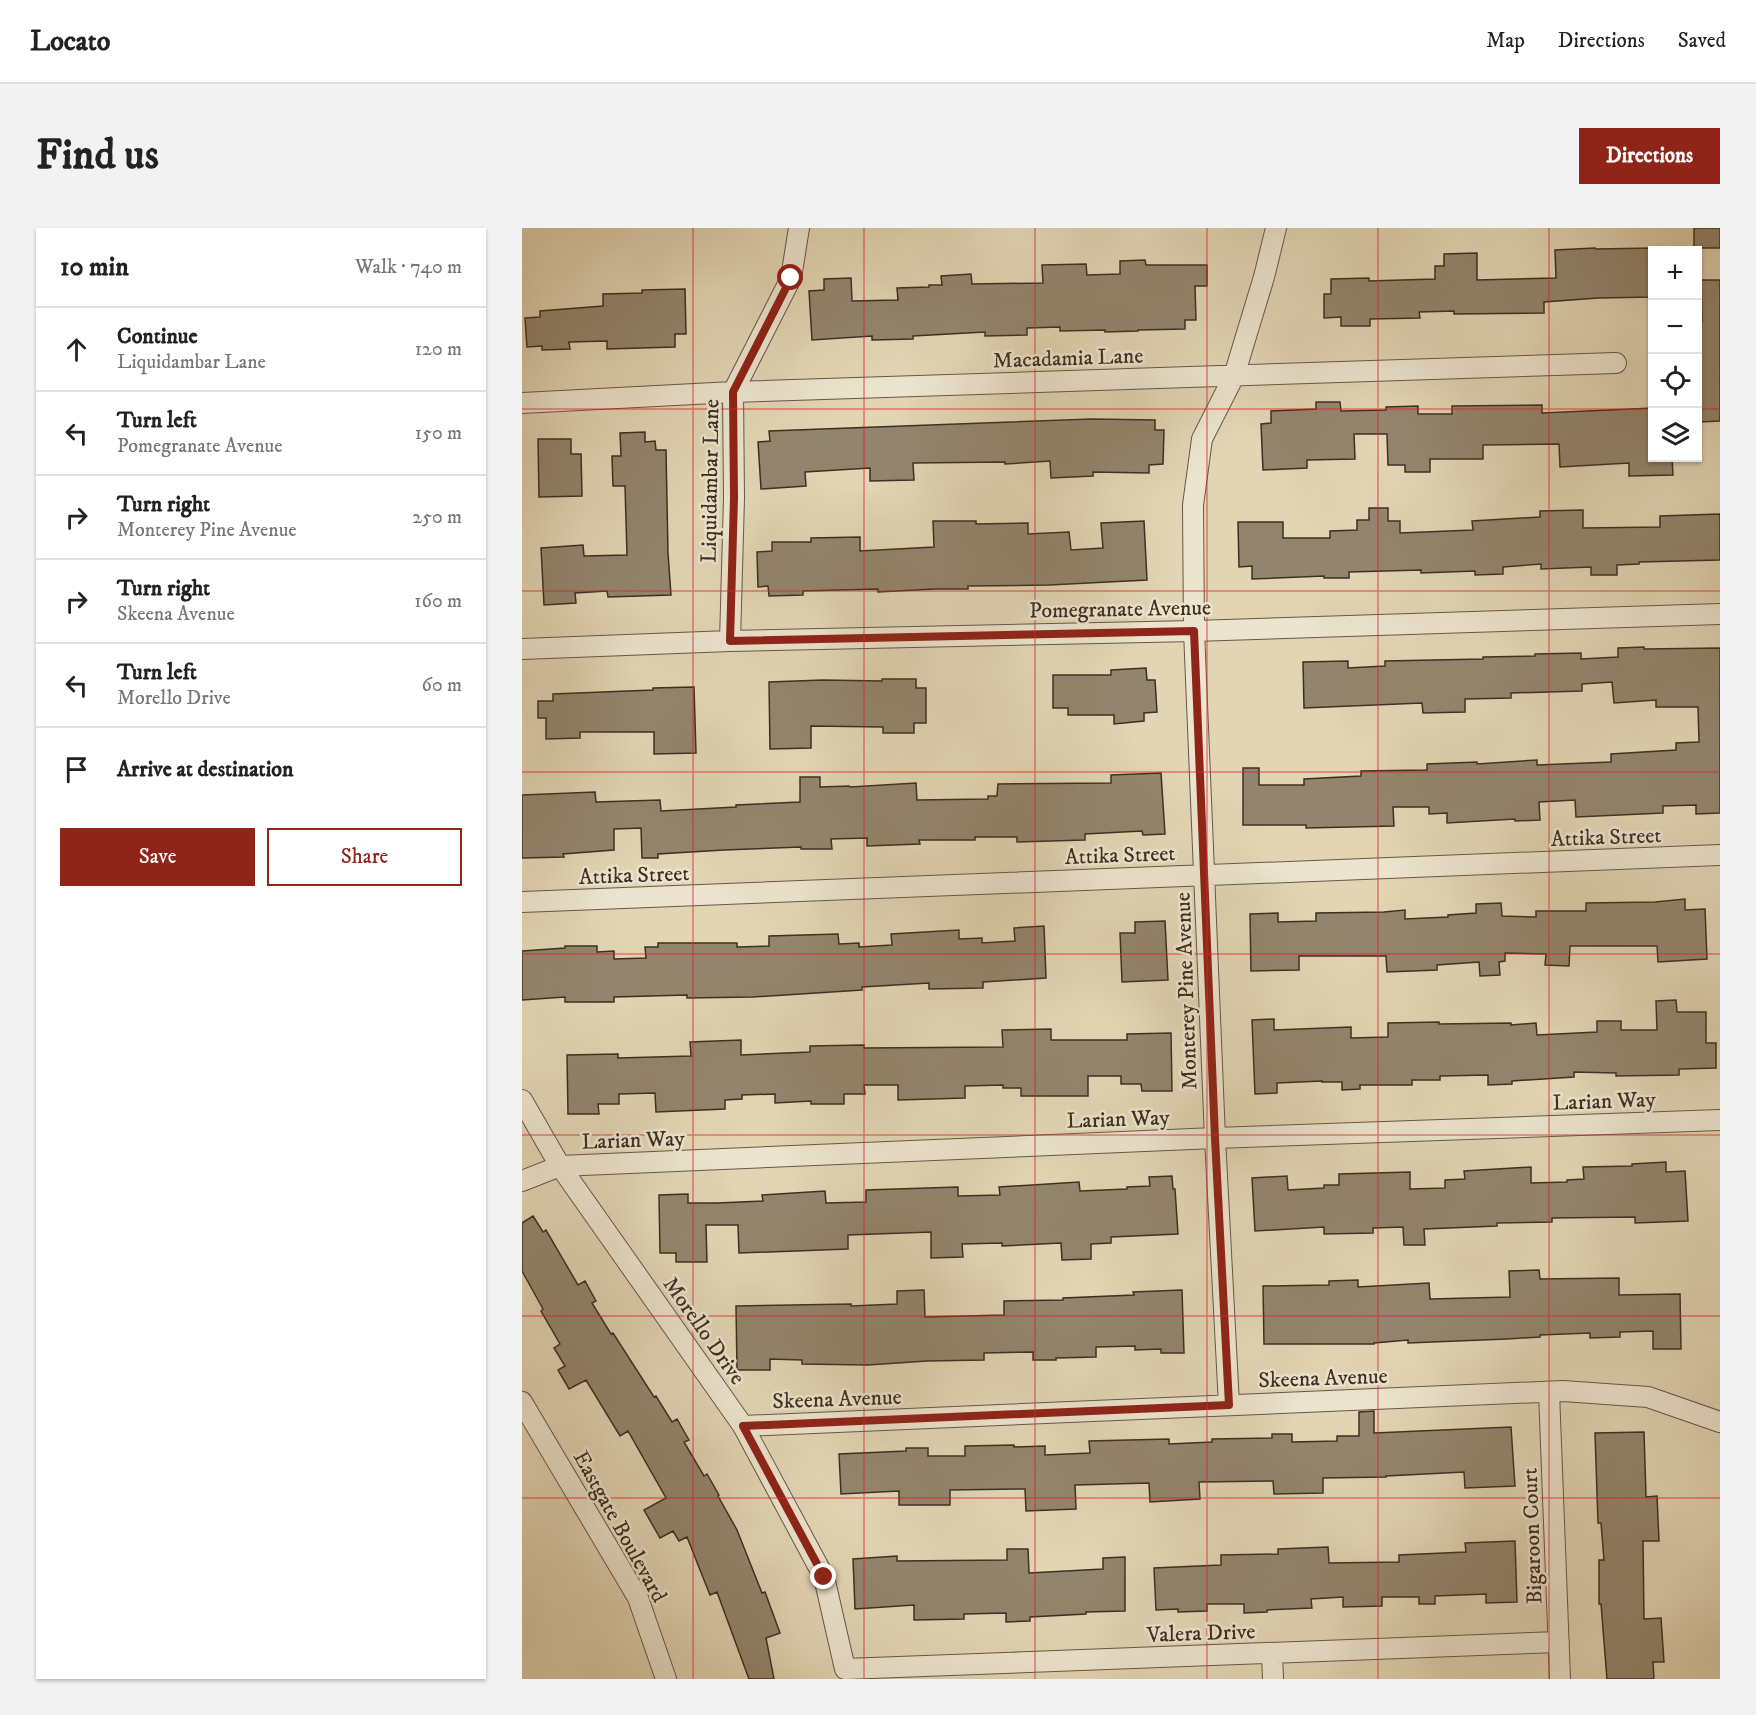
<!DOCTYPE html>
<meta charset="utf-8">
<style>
body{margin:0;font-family:"IM FELL DW Pica",serif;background:#f2f2f2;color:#222}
.controls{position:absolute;right:18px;top:18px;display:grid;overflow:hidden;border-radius:0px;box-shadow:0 2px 4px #0004}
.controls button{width:54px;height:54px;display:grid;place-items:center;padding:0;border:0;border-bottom:2px solid #e0e0e0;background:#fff;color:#222;font:30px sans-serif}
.stop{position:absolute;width:18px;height:18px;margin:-14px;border:4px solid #8f2418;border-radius:50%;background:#fff}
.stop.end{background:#8f2418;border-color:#fff;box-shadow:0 2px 6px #0008}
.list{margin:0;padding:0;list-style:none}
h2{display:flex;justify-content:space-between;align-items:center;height:78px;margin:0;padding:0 24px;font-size:26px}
h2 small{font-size:20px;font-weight:400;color:#767676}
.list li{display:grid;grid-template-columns:39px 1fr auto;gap:18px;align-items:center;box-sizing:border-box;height:84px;padding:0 24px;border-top:2px solid #e0e0e0}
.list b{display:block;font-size:22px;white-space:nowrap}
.list p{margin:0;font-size:20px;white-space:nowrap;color:#767676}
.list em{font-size:20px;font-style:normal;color:#767676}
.actions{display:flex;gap:12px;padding:18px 24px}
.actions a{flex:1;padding:14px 0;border:2px solid #8f2418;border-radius:0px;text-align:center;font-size:21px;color:#8f2418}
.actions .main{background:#8f2418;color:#fff}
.icon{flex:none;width:33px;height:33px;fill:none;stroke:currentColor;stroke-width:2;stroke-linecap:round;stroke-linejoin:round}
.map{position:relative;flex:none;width:1198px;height:1451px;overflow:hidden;border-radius:0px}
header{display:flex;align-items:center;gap:36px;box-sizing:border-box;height:84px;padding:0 30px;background:#fff;border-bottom:2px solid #e0e0e0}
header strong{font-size:28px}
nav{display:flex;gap:33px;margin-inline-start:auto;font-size:21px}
.intro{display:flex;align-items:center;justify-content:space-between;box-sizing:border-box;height:144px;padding:0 36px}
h1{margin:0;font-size:42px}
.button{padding:15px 27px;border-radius:0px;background:#8f2418;color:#fff;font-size:21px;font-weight:700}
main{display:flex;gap:36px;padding:0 36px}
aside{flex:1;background:#fff;border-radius:0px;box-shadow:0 2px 4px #0004}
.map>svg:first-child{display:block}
.building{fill:#93856d;stroke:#3e2f21;stroke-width:1.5}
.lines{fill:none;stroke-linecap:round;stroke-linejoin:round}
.minor-casing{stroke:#675846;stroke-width:22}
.minor{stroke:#ece4ce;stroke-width:20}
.route{stroke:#8f2418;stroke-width:8}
.grid{fill:none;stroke:#d62828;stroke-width:1.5;stroke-opacity:0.55}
.labels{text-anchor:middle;stroke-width:5;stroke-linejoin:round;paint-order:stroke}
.street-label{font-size:22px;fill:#3e2f21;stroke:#ece4ce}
</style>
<header>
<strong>Locato</strong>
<nav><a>Map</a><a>Directions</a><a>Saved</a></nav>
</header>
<div class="intro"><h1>Find us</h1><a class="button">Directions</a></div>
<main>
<aside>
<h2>10 min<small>Walk · 740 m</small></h2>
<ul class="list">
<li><svg class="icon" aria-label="ahead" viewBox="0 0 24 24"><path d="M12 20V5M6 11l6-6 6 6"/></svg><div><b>Continue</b><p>Liquidambar Lane</p></div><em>120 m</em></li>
<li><svg class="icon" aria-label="left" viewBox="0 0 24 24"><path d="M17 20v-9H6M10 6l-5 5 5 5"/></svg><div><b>Turn left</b><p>Pomegranate Avenue</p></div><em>150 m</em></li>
<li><svg class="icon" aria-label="right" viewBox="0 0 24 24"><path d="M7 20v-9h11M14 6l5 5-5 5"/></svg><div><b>Turn right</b><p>Monterey Pine Avenue</p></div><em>250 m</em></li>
<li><svg class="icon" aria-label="right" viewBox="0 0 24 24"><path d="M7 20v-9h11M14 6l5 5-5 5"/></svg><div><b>Turn right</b><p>Skeena Avenue</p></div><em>160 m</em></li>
<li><svg class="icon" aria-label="left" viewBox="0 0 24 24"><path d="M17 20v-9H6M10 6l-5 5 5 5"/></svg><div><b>Turn left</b><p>Morello Drive</p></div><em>60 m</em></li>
<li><svg class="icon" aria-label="arrive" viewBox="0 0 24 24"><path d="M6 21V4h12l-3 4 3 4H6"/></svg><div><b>Arrive at destination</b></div></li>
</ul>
<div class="actions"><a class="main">Save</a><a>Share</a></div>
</aside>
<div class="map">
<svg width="1198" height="1451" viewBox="0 0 1198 1451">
<rect width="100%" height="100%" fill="#e2d5b4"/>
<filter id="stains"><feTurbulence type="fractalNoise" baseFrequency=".00333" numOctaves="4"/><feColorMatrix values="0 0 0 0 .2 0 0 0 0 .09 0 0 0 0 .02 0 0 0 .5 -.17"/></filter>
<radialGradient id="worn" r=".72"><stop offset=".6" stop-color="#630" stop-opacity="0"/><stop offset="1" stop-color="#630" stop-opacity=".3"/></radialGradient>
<path class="building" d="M 1172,0 L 1198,0 L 1198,20 L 1172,20 Z
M 1073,20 L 1074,21 L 1131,20 L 1131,69 L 1076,70 L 1022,74 L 1022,85 L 932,86 L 932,83 L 897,84 L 898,90 L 848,91 L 848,98 L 819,98 L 819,89 L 802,90 L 802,66 L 809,66 L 809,51 L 847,50 L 847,53 L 913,51 L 913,38 L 922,38 L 922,26 L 955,25 L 955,52 L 1034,50 L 1033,22 Z
M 623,32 L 624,37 L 685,37 L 685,58 L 673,58 L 674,92 L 663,92 L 663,101 L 616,102 L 616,103 L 583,104 L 583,102 L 538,103 L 538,99 L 505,100 L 505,107 L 463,108 L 463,104 L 391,108 L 391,111 L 350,112 L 350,108 L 290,112 L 287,63 L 302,62 L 302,51 L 329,50 L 330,73 L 376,72 L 375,60 L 407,59 L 407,57 L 420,57 L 419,48 L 449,46 L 450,56 L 521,55 L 520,37 L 564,36 L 565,47 L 598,46 L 598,33 Z
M 1179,52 L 1198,52 L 1198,193 L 1178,194 L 1178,138 L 1176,138 L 1176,94 L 1180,94 Z
M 163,61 L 164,106 L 153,106 L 153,119 L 85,121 L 85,113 L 47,114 L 48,121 L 20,122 L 20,118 L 5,119 L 3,90 L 18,89 L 18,83 L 81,78 L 81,66 L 120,65 L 120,62 Z
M 794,174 L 818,174 L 819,183 L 864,182 L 864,179 L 896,178 L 896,186 L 930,186 L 930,178 L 1020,177 L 1020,185 L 1131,180 L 1131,230 L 1150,230 L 1151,247 L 1107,248 L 1107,235 L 1038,239 L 1037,216 L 961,217 L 961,231 L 908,231 L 908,244 L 883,244 L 883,237 L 866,237 L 865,206 L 832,206 L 833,231 L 785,232 L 785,240 L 741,242 L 739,196 L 749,195 L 749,183 L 794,181 Z
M 570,191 L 633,192 L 633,202 L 642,202 L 641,236 L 627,237 L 627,245 L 571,244 L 571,248 L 529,250 L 528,233 L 483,236 L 483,234 L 391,235 L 392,252 L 348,253 L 348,240 L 283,244 L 284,258 L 239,261 L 236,214 L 248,213 L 247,203 Z
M 123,204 L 123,214 L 133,213 L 134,222 L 144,222 L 146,325 L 149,367 L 86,369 L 85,363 L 53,365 L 54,375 L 22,377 L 19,320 L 61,317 L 62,328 L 105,327 L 103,258 L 91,258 L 90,228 L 99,228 L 98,205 Z
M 16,211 L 49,211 L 49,226 L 59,226 L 60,268 L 17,269 Z
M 847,280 L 866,280 L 866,293 L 878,293 L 878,305 L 951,302 L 950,293 L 1018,289 L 1018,283 L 1061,282 L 1061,300 L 1138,299 L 1138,288 L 1198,286 L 1198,332 L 1117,334 L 1117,336 L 1095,337 L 1095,347 L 1069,347 L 1069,339 L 1019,341 L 1019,336 L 981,339 L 981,346 L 953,347 L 953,343 L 899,345 L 899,342 L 827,344 L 827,350 L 802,350 L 802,348 L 730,351 L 730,338 L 717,339 L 716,294 L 761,294 L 761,310 L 808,310 L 808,303 L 835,302 L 835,292 L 847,292 Z
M 411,293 L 454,293 L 454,296 L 506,295 L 506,306 L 547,304 L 549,322 L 581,320 L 579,295 L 622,293 L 625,352 L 527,357 L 446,358 L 446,361 L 413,361 L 356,364 L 356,361 L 281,363 L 281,367 L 247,368 L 246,358 L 236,359 L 235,324 L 250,323 L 250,314 L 289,314 L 289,310 L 338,309 L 338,323 L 412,319 Z
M 1122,419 L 1122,421 L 1198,420 L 1198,585 L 1174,586 L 1174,577 L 1141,578 L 1141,585 L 1054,589 L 1053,572 L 1017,574 L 1018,592 L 993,593 L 993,591 L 925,595 L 925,585 L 907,586 L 907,579 L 871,579 L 872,598 L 784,600 L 784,597 L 721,597 L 721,540 L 737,540 L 737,557 L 782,557 L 782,551 L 839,548 L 839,543 L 905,542 L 905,536 L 955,534 L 955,536 L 1015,532 L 1015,537 L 1089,534 L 1089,526 L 1154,522 L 1154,515 L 1177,514 L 1176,479 L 1134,479 L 1134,472 L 1092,475 L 1090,454 L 1060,456 L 1060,463 L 989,465 L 989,470 L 943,471 L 943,484 L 901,485 L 900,475 L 782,480 L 781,434 L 826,433 L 826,440 L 863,438 L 863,433 L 961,431 L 961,429 L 1013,428 L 1013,426 L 1059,425 L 1059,431 L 1096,429 L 1096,420 Z
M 624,440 L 625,452 L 633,452 L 635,484 L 622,485 L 622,493 L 592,496 L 592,487 L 546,487 L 546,480 L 531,480 L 531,447 L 589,447 L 589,442 Z
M 360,451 L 394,451 L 394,460 L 404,460 L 404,495 L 392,495 L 392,505 L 361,505 L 361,499 L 289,498 L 289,520 L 248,521 L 247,454 L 301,452 L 360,453 Z
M 172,459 L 174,525 L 132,526 L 132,504 L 58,504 L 58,510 L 24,511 L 24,490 L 16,490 L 16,473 L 31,473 L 31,466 L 131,462 L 131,460 Z
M 639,545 L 643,606 L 621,607 L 620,603 L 563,606 L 563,612 L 495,614 L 495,609 L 453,609 L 453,612 L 397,612 L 398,616 L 345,618 L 345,610 L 309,611 L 310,621 L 279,621 L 279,619 L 202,622 L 136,626 L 136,630 L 120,630 L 119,600 L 92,601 L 92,622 L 41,626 L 42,629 L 0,630 L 0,567 L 73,564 L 74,574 L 138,572 L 139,583 L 214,579 L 214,577 L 278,574 L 278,549 L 298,549 L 298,559 L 327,558 L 328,559 L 394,555 L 395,572 L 466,571 L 466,568 L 475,568 L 476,556 L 589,555 L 589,547 Z
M 1163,671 L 1163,682 L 1183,681 L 1185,731 L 1136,734 L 1135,718 L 1048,718 L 1047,738 L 1023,737 L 1024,726 L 983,725 L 983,733 L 977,734 L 978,747 L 958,748 L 957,734 L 915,737 L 915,742 L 865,744 L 864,728 L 777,728 L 777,742 L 729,743 L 728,686 L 756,685 L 756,694 L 794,693 L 794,685 L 862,684 L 883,682 L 883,691 L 926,689 L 926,687 L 954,685 L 954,676 L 979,675 L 980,688 L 1014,689 L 1014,683 L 1064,683 L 1064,675 L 1133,674 Z
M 643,693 L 646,752 L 600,754 L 598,705 L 613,705 L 613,694 Z
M 522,698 L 524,750 L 461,754 L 461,760 L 407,761 L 407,755 L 340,759 L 340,762 L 231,769 L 165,770 L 165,767 L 92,769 L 92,774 L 43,774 L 43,769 L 0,772 L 0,723 L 43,720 L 43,718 L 75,718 L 75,724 L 92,723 L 92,731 L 124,730 L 123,719 L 136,719 L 136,715 L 215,715 L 215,719 L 247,718 L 247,708 L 316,706 L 317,716 L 337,715 L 337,719 L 370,717 L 369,706 L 437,702 L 437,711 L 460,710 L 460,715 L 493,713 L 492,700 Z
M 1154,772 L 1155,784 L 1184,784 L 1184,815 L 1194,815 L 1194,840 L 1157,841 L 1157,847 L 1094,848 L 1094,845 L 1052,844 L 1052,849 L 990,853 L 990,856 L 966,857 L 966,847 L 918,848 L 918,852 L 890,852 L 890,857 L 838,857 L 838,861 L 820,862 L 820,854 L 800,854 L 800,853 L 755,855 L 755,865 L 733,866 L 730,792 L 752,791 L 752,802 L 829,799 L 829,810 L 866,809 L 866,795 L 917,794 L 917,796 L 989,795 L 989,797 L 1014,795 L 1015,807 L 1075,804 L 1075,793 L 1099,793 L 1099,802 L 1135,802 L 1134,773 Z
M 529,801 L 529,812 L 605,812 L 605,806 L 649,805 L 650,863 L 620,863 L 619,856 L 599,856 L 599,848 L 566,848 L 566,868 L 499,868 L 499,860 L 481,860 L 481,857 L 443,858 L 443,870 L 376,872 L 376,857 L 342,857 L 343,866 L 322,866 L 322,876 L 289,876 L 289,873 L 253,875 L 253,866 L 220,867 L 220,871 L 203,872 L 203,881 L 134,884 L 133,865 L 97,866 L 97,876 L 76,876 L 77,886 L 46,886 L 45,827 L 96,826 L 96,830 L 169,828 L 168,814 L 219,812 L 219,827 L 288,824 L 288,818 L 342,817 L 342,820 L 481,819 L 480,802 Z
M 1144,934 L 1144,944 L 1163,943 L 1166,993 L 1113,995 L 1113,989 L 1030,990 L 1030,994 L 975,995 L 975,998 L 902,1001 L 903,1017 L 882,1017 L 881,999 L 851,1000 L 851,1005 L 802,1006 L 802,999 L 733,1003 L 730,950 L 765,948 L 766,962 L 802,960 L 802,957 L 817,957 L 817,946 L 888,944 L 888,961 L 923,960 L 923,952 L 943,951 L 942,943 L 1009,939 L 1009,955 L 1045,954 L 1045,952 L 1062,951 L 1061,939 L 1110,938 L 1110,936 Z
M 650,948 L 651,961 L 653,961 L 656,1006 L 589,1009 L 589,1015 L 569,1016 L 569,1031 L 540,1032 L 539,1015 L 480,1018 L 480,1015 L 440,1016 L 441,1029 L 409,1030 L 409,1004 L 326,1007 L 326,1021 L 217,1025 L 216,997 L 184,997 L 185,1034 L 154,1034 L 154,1025 L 138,1025 L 137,967 L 166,966 L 166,975 L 195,975 L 241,973 L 240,967 L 303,963 L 304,975 L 344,974 L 344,962 L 436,959 L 436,968 L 478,967 L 477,959 L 557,954 L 558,963 L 605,961 L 605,959 L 628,958 L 627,949 Z
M 11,988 L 21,1004 L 24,1002 L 56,1057 L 63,1053 L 74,1073 L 70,1075 L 89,1106 L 91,1105 L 132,1169 L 134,1168 L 150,1194 L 155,1191 L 167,1212 L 162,1214 L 182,1248 L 185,1246 L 197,1267 L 196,1268 L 215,1302 L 240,1365 L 243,1364 L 258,1405 L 244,1410 L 252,1451 L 227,1451 L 195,1364 L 188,1367 L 165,1309 L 157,1313 L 151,1303 L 138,1310 L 122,1282 L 144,1270 L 106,1203 L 98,1208 L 64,1152 L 47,1161 L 36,1142 L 43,1138 L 32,1120 L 38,1116 L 19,1083 L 21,1081 L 0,1043 L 0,995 Z
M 1017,1042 L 1018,1051 L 1097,1050 L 1097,1067 L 1158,1066 L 1159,1121 L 1131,1121 L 1131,1103 L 1098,1104 L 1098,1109 L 1068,1110 L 1068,1105 L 1018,1107 L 1018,1109 L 985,1111 L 886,1115 L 886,1112 L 852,1115 L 852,1116 L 742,1116 L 741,1058 L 807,1057 L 807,1053 L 836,1052 L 836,1059 L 907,1055 L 908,1071 L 988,1069 L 987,1043 Z
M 402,1062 L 403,1089 L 482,1087 L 482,1073 L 541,1072 L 541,1070 L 612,1067 L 611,1064 L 660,1062 L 662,1125 L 639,1125 L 639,1121 L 613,1122 L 613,1118 L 574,1119 L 574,1129 L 534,1130 L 534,1132 L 511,1132 L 511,1124 L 462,1125 L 462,1132 L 405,1133 L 346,1137 L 280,1136 L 280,1132 L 248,1131 L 248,1142 L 215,1142 L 214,1078 L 329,1076 L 329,1078 L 375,1076 L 375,1063 Z
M 852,1183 L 852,1205 L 989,1199 L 993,1258 L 943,1260 L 942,1244 L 864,1248 L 864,1249 L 801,1250 L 801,1265 L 752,1266 L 751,1253 L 677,1254 L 678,1271 L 628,1274 L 627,1255 L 553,1257 L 554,1281 L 504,1283 L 503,1261 L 428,1262 L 428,1277 L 377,1277 L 377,1263 L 319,1266 L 317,1226 L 384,1223 L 384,1220 L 406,1220 L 406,1228 L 443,1228 L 443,1218 L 492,1217 L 492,1219 L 523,1218 L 523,1227 L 568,1225 L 567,1213 L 647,1211 L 647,1216 L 690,1214 L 690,1211 L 750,1210 L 750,1206 L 770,1206 L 770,1214 L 815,1213 L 815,1208 L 837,1208 L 837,1184 Z
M 1122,1204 L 1124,1269 L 1135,1268 L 1137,1313 L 1121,1313 L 1122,1391 L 1139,1390 L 1142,1434 L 1131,1434 L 1132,1451 L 1085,1451 L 1079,1376 L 1077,1376 L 1077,1332 L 1082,1332 L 1079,1295 L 1076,1295 L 1073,1205 Z
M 993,1313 L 995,1374 L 964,1375 L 964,1366 L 913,1368 L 913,1376 L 897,1376 L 897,1369 L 860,1369 L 860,1378 L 821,1379 L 821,1369 L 789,1371 L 790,1380 L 745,1382 L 745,1384 L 722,1385 L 722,1376 L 685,1376 L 685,1383 L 656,1384 L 656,1381 L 634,1382 L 632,1340 L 699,1337 L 699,1327 L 756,1326 L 756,1321 L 806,1319 L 807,1335 L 877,1334 L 877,1327 L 944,1324 L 943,1315 Z
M 485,1321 L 506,1321 L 507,1345 L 581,1341 L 581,1330 L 603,1329 L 603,1383 L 564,1384 L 564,1386 L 508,1389 L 508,1393 L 484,1394 L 484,1385 L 442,1386 L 442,1391 L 392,1392 L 392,1377 L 333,1381 L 331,1331 L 375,1328 L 375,1333 L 485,1332 Z"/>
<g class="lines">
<g class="minor-casing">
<path id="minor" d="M 0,175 L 211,164 L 1094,135
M 208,413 L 212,270 L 211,164 L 269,50 L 277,0
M 0,421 L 208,413 L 672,403 L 1198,386
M 0,674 L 1198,627
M 0,872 L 38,938 L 221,1198 L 302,1349 L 323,1441 L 1037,1414
M 0,953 L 38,938 L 693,910 L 1198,892
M 1027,1164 L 1038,1451
M 0,1174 L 116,1370 L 144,1451
M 707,1177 L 693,910 L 672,403 L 671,277 L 680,211 L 712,148 L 742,49 L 754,0
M 221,1198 L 1041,1163 L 1126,1169 L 1198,1194
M 750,1425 L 751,1451"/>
</g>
<use href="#minor" class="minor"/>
</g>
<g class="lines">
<path class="route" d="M 269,50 L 211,164 L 212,270 L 208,413 L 672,403 L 693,910 L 707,1177 L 221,1198 L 302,1349"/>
</g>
<path class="grid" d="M 171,0 L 171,1451M 342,0 L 342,1451M 513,0 L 513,1451M 685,0 L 685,1451M 856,0 L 856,1451M 1027,0 L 1027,1451M 0,181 L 1130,181M 1176,181 L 1198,181M 0,363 L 1198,363M 0,544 L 1198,544M 0,726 L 1198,726M 0,907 L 1198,907M 0,1088 L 1198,1088M 0,1270 L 1198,1270"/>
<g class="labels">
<g class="street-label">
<text transform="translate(546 129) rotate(-2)" y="8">Macadamia Lane</text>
<text transform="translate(187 253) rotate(-89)" y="8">Liquidambar Lane</text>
<text transform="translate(598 380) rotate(-1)" y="8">Pomegranate Avenue</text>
<text transform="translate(1084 608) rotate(-2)" y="8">Attika Street</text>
<text transform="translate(598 626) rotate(-2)" y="8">Attika Street</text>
<text transform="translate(112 646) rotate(-2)" y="8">Attika Street</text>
<text transform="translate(663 763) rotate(-92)" y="8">Monterey Pine Avenue</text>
<text transform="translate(1082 872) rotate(-2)" y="8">Larian Way</text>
<text transform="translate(596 890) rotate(-2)" y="8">Larian Way</text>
<text transform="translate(111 911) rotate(-2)" y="8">Larian Way</text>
<text transform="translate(183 1102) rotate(55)" y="8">Morello Drive</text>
<text transform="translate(801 1149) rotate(-2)" y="8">Skeena Avenue</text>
<text transform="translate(315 1170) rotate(-2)" y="8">Skeena Avenue</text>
<text transform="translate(99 1298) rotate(61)" y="8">Eastgate Boulevard</text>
<text transform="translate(1009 1308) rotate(-92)" y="8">Bigaroon Court</text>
<text transform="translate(679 1404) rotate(-2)" y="8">Valera Drive</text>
</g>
</g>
<rect width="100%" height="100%" filter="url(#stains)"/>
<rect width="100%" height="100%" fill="url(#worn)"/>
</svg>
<div class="controls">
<button>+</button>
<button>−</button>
<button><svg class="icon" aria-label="locate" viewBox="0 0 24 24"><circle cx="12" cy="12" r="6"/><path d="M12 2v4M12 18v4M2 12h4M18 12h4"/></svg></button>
<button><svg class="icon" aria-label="layers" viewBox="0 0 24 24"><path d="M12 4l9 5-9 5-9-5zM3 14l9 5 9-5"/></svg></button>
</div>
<div class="stop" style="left:269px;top:50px"></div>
<div class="stop end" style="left:302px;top:1349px"></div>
</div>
</main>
